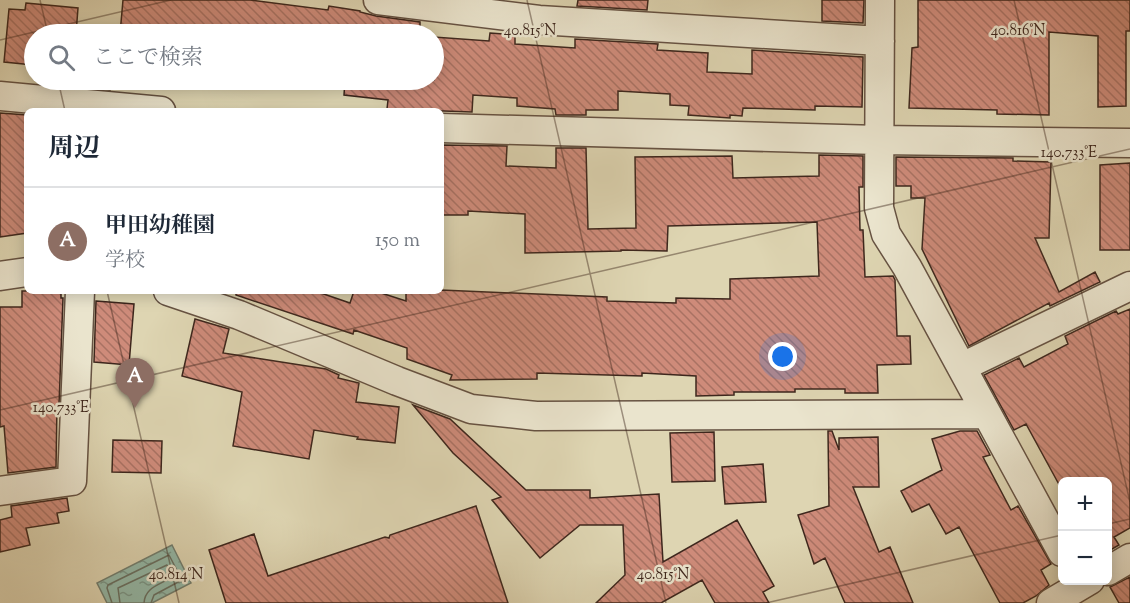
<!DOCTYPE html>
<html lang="ja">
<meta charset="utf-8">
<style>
body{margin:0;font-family:"Sorts Mill Goudy","Noto Serif JP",serif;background:#f6f6f7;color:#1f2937}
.controls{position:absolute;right:18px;bottom:18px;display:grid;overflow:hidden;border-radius:9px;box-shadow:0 3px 15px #0003}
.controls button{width:54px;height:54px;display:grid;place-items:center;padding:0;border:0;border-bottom:2px solid #e0e1e3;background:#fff;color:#1f2937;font:30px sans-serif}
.you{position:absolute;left:783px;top:357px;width:21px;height:21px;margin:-15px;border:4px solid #fff;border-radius:50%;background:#1a73e8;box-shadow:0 0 0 9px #1a73e833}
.badge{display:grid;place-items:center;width:39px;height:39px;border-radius:50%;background:#8f2418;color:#fff;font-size:20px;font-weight:700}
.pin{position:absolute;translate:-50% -50px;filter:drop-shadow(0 2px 3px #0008)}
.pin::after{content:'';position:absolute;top:32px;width:21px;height:18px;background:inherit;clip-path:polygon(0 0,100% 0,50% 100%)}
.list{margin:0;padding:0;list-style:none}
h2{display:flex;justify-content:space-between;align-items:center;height:78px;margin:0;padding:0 24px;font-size:26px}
h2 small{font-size:20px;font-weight:400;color:#747a83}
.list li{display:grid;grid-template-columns:39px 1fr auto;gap:18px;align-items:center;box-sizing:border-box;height:108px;padding:0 24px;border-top:2px solid #e0e1e3}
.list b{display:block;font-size:22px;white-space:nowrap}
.list p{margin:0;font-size:20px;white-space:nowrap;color:#747a83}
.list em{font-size:20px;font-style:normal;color:#747a83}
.icon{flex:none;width:33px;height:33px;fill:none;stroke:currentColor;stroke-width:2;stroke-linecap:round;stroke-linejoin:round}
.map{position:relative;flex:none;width:1130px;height:603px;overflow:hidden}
.search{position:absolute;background:#fff;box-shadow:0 3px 15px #0003;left:24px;top:24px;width:420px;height:66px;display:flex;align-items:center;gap:15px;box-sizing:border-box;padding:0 21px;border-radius:33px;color:#747a83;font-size:22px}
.panel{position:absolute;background:#fff;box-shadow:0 3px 15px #0003;left:24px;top:108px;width:420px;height:186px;border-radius:9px}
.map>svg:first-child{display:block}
.water{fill:url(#water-ripples);stroke:#727f70;stroke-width:1.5}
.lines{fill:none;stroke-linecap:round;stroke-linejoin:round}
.shore{stroke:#697062;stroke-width:1.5}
.building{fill:url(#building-back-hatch);stroke:#3e271d;stroke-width:1.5}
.minor-casing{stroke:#665242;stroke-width:31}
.minor{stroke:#eae4cd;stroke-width:28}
.ticks{fill:none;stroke:#3e271d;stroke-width:1.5;stroke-opacity:0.45}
.ticks-label{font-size:15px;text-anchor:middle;fill:#3e271d;stroke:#eae4cd;stroke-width:5;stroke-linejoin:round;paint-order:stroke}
</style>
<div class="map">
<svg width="1130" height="603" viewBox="0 0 1130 603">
<defs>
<pattern id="water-ripples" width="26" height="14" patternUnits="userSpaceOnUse" patternTransform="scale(1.5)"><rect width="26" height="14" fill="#94b9a8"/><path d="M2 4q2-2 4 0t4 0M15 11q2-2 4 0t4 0" fill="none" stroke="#7a9688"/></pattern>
<pattern id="building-back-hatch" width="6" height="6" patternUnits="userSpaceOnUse" patternTransform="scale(1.5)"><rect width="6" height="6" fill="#ce8b7a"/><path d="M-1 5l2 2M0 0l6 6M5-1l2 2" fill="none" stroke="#a97263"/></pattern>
</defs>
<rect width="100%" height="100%" fill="#ded5b2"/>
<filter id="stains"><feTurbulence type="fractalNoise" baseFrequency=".00333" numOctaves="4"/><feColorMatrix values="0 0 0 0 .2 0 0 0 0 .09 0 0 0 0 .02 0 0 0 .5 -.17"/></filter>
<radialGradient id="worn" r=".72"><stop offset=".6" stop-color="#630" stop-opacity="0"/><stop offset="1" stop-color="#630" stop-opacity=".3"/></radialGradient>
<path class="water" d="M 172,545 L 191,583 L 152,603 L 107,603 L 97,583 Z"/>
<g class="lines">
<path class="shore" d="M 112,603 L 107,588 L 108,585 L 169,555 L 182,580 L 154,595 L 151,603
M 120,603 L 118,588 L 167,565 L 172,577 C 160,585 145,587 144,603"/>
</g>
<path class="building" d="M 123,0 L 250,0 L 328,10 L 329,6 L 360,11 L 360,12 L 376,16 L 420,22 L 420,34 L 120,34 Z
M 578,0 L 648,0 L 647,10 L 577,6 Z
M 822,0 L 864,0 L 863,23 L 822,21 Z
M 918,0 L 1130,0 L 1130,31 L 1126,31 L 1126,106 L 1098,107 L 1098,36 L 1049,32 L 1049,115 L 997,114 L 997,110 L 909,108 L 912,48 L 918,47 Z
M 26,3 L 78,8 L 76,34 L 34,34 L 33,65 L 4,62 L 9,9 L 25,10 Z
M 490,33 L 515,35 L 515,44 L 575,48 L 575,39 L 658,44 L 657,50 L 708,53 L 707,72 L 752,74 L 752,50 L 863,57 L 862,107 L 815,106 L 815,110 L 743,108 L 742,116 L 730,115 L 730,118 L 688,115 L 689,106 L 670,105 L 670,94 L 618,91 L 618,110 L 586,110 L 586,115 L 556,115 L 555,109 L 517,106 L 517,98 L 473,95 L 472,112 L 387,109 L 388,100 L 344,95 L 345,80 L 434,80 L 434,37 L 489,41 Z
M 84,80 L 111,80 L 110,90 L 83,87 Z
M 0,113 L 27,115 L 27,135 L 25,135 L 27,233 L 0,237 Z
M 441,145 L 507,146 L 506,166 L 556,168 L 556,148 L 586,148 L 588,229 L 636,228 L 635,157 L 732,156 L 733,178 L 819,176 L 819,155 L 863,156 L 863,187 L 859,187 L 860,230 L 863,230 L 865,277 L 893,276 L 895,280 L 897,336 L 910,336 L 911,364 L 877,365 L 878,393 L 845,393 L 845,389 L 795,389 L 795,392 L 734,392 L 734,395 L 696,396 L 696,376 L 642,373 L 642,376 L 537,373 L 537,379 L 450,380 L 452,375 L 407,359 L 407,348 L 354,330 L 353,334 L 236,295 L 236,291 L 315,291 L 350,303 L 354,291 L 375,291 L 406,301 L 406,291 L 441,290 L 607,297 L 607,301 L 676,303 L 676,298 L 730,299 L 730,279 L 819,276 L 817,222 L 668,226 L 667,251 L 621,250 L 621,251 L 525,253 L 525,214 L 468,211 L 468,215 L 441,215 Z
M 896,157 L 1013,158 L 1013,161 L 1051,162 L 1049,238 L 1035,238 L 1059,292 L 1095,272 L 1100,282 L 1050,306 L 1049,303 L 969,346 L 922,249 L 925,198 L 911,198 L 911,186 L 896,186 Z
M 1130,163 L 1130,250 L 1100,250 L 1100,165 Z
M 22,291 L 61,291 L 61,298 L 63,298 L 59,405 L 57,405 L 56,467 L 8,473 L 4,426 L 0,427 L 0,307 L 22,307 Z
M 96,301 L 134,304 L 129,365 L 94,362 Z
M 1130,309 L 1130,528 L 1114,537 L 1119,545 L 1107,552 L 1107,482 L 1062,482 L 1062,490 L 1026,424 L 1014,430 L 984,375 L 1019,358 L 1024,367 L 1068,344 L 1065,336 L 1116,311 L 1118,314 Z
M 195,319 L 229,329 L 223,353 L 326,369 L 339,375 L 338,378 L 359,383 L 356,402 L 399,407 L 395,443 L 357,439 L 358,437 L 314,430 L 309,459 L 233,446 L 242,392 L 182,376 Z
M 413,405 L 450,419 L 526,490 L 590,490 L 590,498 L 659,494 L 663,562 L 737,520 L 774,586 L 763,592 L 769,603 L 715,603 L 702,580 L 661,603 L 596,603 L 625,575 L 623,525 L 580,525 L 540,558 L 492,500 L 501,497 L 453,453 Z
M 828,431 L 832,431 L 839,450 L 839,438 L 878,437 L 879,487 L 853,487 L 879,552 L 890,547 L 913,603 L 845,603 L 825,558 L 814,564 L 798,515 L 829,506 Z
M 960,431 L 977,431 L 990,455 L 983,457 L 1011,510 L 1018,506 L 1051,564 L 1041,570 L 1049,585 L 1036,596 L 1023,603 L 1000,603 L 959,527 L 946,534 L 929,504 L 912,512 L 901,491 L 942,470 L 932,439 Z
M 714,432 L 715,481 L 672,482 L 670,433 Z
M 113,440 L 162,441 L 161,473 L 112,472 Z
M 763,464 L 766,502 L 725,504 L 722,467 Z
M 67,498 L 69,511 L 57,513 L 59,523 L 26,528 L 30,545 L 0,552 L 0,520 L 12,517 L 11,506 Z
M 476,506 L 508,603 L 226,603 L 209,550 L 254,534 L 268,576 L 385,537 L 389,538 L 390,535 Z
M 1130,577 L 1130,603 L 1119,603 L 1110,587 Z"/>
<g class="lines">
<g class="minor-casing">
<path id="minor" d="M 378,0 L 539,20 L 880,41
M 880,0 L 879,208 L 886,234 L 907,267 L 1062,552
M 0,96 L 161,111
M 441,128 L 878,140 L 1130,143
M 0,276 L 27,272
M 168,291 L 239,315 L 397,381 L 471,409 L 536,416 L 987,414
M 962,367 L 1130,286
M 0,491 L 72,481 L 80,291
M 1108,571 L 1130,558
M 1051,603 L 1090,580"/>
</g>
<use href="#minor" class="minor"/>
</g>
<path class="ticks" d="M 40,0 L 48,34M 527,0 L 666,603M 1014,0 L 1130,502M 0,40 L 171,0M 58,80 L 65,111M 107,291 L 179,603M 0,410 L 1130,149M 1108,524 L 1130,519M 766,603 L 1062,535"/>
<g class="ticks-label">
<text x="530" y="35">40.815°N</text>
<text x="1018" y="35">40.816°N</text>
<text x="1069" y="157">140.733°E</text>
<text x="61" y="412">140.733°E</text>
<text x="176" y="579">40.814°N</text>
<text x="663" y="579">40.815°N</text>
</g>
<rect width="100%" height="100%" filter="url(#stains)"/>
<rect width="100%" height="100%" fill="url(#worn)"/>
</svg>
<div class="controls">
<button>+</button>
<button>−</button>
</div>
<div class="you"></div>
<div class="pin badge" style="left:135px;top:408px;background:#8d6e63">A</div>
<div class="search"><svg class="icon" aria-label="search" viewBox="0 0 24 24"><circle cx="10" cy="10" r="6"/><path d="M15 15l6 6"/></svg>ここで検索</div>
<section class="panel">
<h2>周辺<small></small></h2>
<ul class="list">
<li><span class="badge" style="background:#8d6e63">A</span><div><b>甲田幼稚園</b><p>学校</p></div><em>150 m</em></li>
</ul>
</section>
</div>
